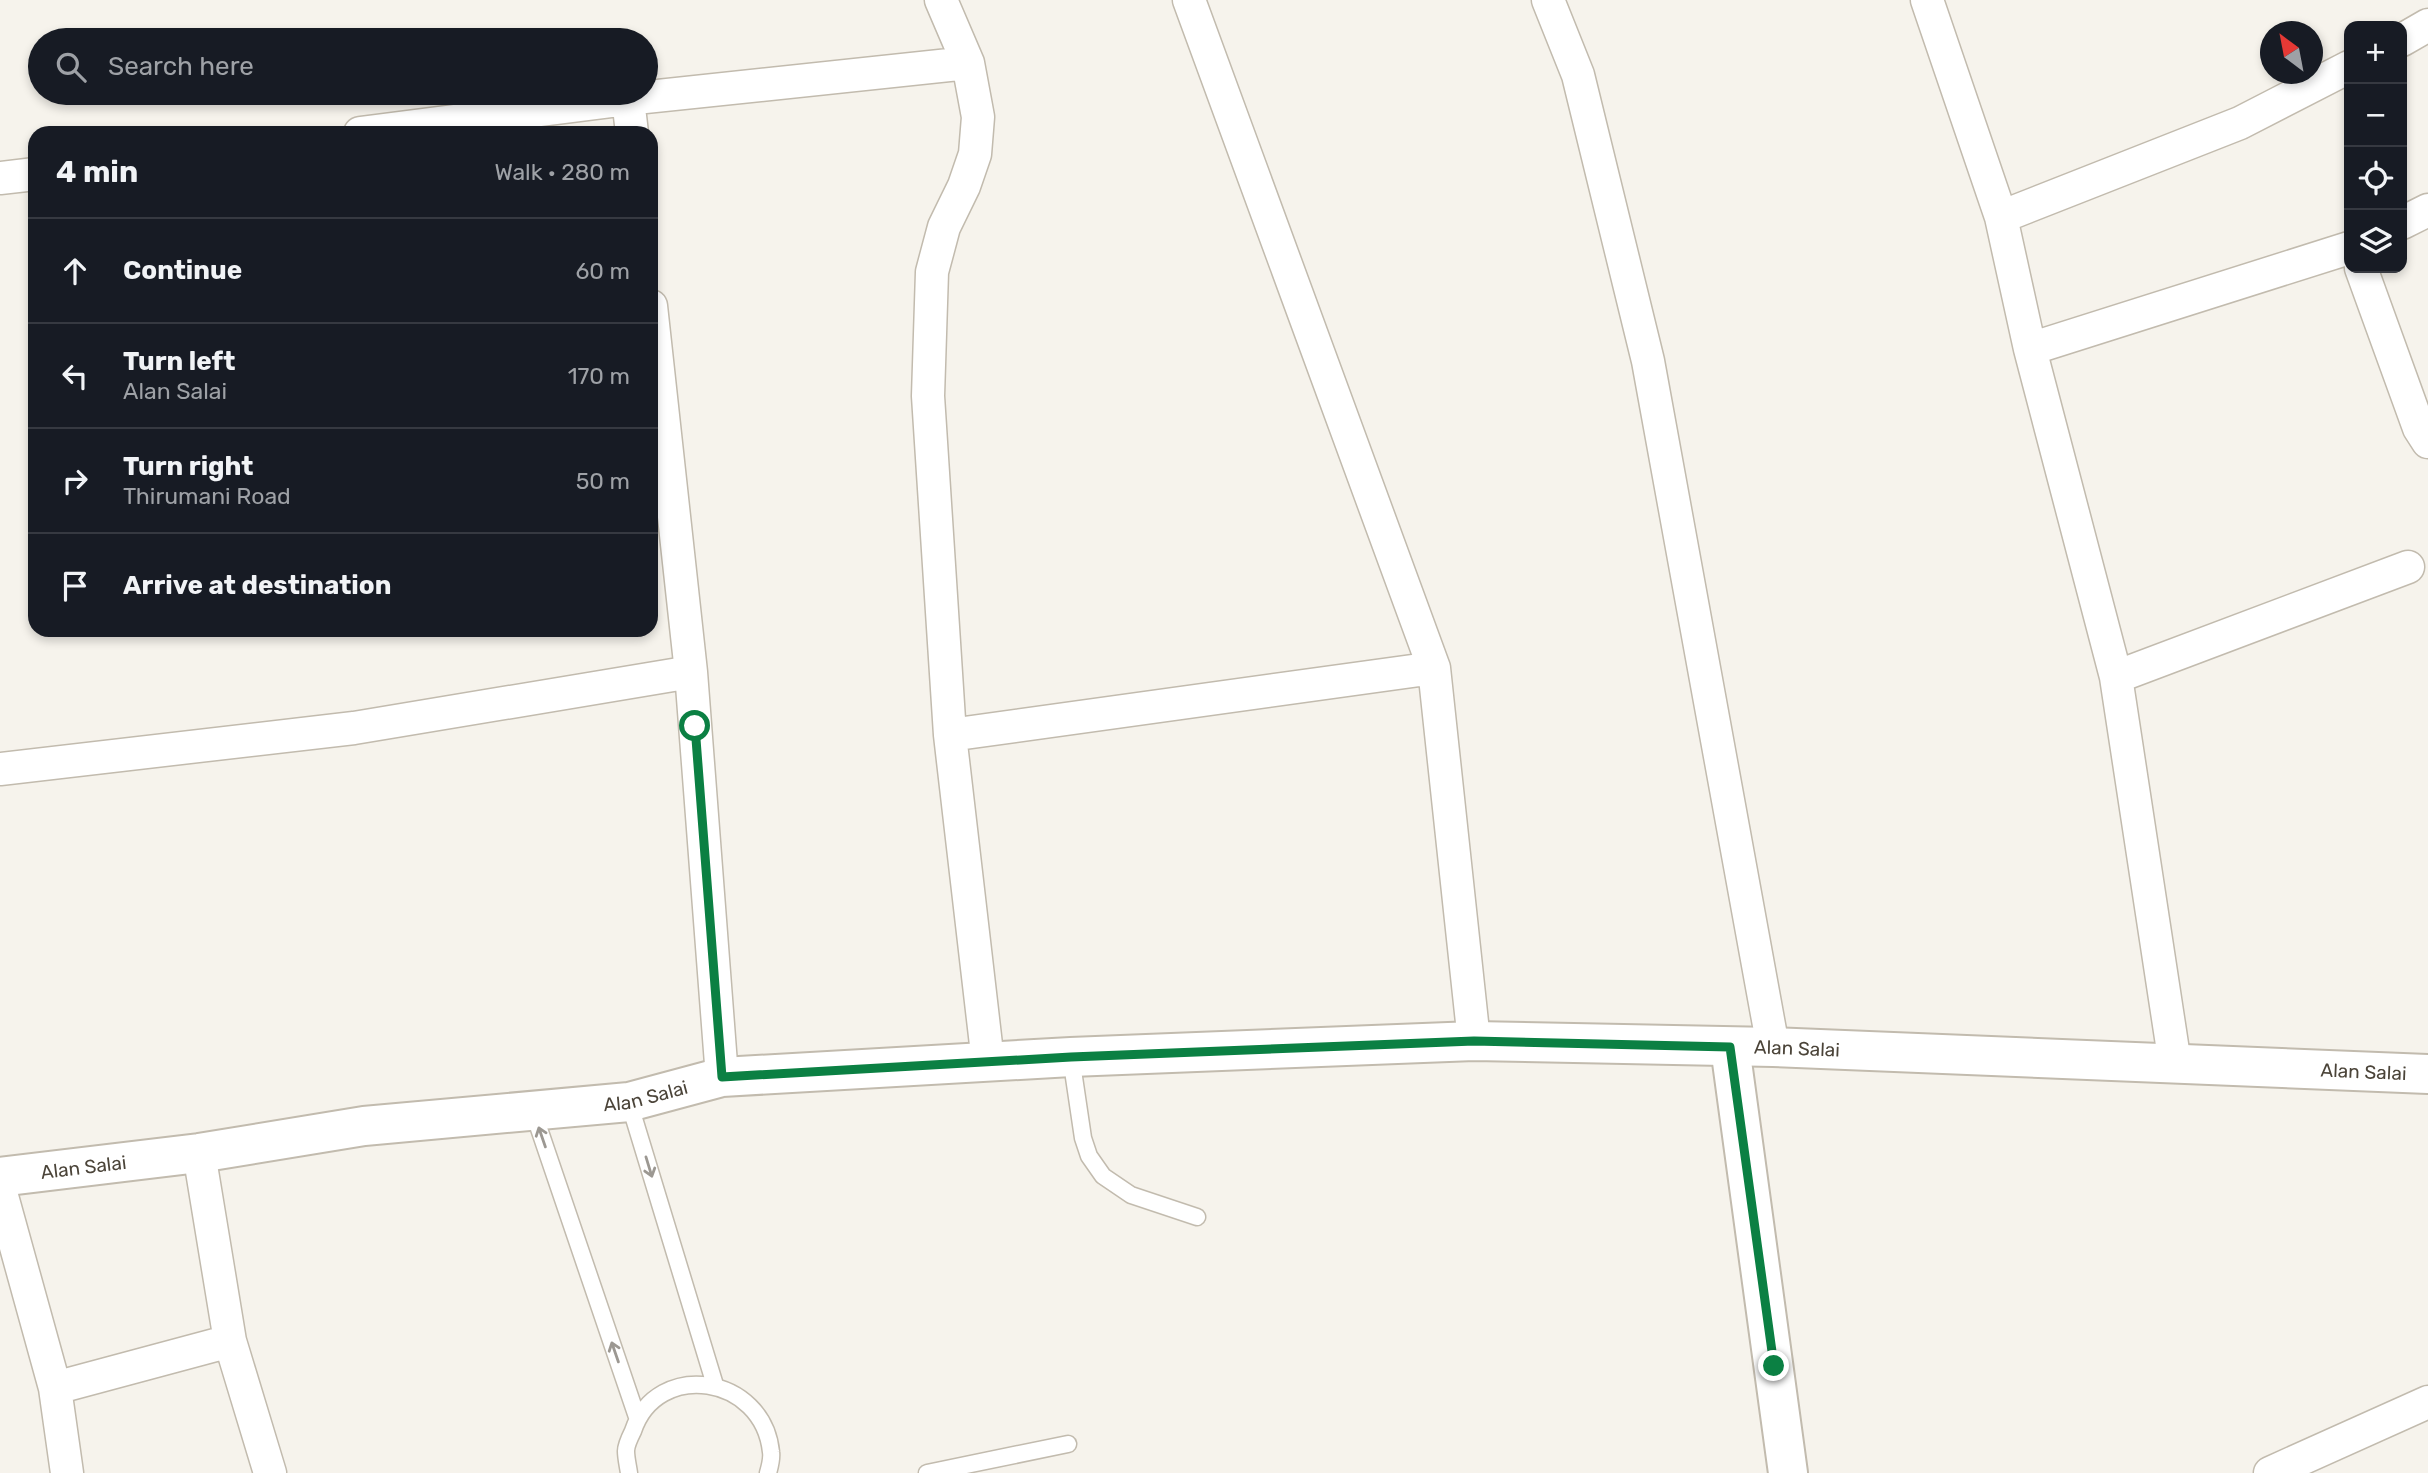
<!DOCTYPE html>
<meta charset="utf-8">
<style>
body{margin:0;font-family:Rubik,sans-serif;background:#242831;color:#f1f3f6}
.controls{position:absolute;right:21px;top:21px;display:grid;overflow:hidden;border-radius:14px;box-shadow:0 4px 10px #0003}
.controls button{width:63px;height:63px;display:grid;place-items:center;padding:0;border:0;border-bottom:2px solid #363941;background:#171b24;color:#f1f3f6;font:35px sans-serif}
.compass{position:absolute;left:2260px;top:21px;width:63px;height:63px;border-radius:50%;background:#171b24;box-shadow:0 4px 10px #0003;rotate:328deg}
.stop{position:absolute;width:21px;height:21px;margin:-16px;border:5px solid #0b8043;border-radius:50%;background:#fff}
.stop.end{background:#0b8043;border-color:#fff;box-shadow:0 2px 7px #0008}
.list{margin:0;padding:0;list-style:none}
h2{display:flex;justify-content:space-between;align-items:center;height:91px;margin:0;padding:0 28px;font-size:30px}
h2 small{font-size:23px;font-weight:400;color:#9ea1a6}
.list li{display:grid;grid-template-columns:46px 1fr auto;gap:21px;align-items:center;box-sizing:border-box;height:105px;padding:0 28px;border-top:2px solid #363941}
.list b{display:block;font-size:26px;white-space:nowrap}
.list p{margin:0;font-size:23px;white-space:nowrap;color:#9ea1a6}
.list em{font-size:23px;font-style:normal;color:#9ea1a6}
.icon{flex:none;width:38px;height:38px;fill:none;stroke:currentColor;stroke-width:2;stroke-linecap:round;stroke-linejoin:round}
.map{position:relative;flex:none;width:2428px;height:1473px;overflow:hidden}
.search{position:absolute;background:#171b24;box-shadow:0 4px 10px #0003;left:28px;top:28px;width:630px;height:77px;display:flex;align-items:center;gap:18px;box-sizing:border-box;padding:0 24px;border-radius:38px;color:#9ea1a6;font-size:26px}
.panel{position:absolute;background:#171b24;box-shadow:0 4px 10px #0003;left:28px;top:126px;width:630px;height:511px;border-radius:21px}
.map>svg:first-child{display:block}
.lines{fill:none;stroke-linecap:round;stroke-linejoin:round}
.service-casing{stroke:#c2bbae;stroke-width:19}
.minor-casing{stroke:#c2bbae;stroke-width:35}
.tertiary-casing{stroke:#c2bbae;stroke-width:42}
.service{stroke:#fff;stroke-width:16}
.minor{stroke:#fff;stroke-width:32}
.tertiary{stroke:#fff;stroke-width:38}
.oneway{stroke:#9c9892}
.route{stroke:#0b8043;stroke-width:9}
.labels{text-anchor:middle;stroke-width:5;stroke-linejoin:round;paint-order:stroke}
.street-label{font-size:19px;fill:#4b4439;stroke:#fff}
</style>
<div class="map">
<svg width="2428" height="1473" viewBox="0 0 2428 1473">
<rect width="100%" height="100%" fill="#f6f3ec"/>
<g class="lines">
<g class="service-casing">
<path id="service" d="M 1071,1057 L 1083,1138 L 1089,1156 L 1103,1176 L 1131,1195 L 1197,1217
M 629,1102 L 715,1385
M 533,1111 L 637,1417
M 629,1473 C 628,1466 626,1458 626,1451 C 626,1445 630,1437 633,1431 C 657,1359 763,1375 771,1452 C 772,1458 770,1466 768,1473
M 927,1473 L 1068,1444"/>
</g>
<g class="minor-casing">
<path id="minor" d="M 941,0 L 968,63 L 978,117 L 975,154 L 964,186 L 944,227 L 932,272 L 928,396 L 950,735 L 988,1062
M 1189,0 L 1434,668 L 1474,1041
M 1548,0 L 1578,75 L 1648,361 L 1773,1047
M 1927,0 L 2001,217 L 2030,349 L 2116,677 L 2175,1064
M 2402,40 L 2428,25
M 628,99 L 632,133
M 360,133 L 628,99 L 968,63
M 0,178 L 35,174
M 2001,217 L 2240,123 L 2349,67
M 2402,223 L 2428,210
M 2361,268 L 2419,428 L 2428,442
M 651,306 L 691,672 L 722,1077
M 2030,349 L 2349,248
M 2116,677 L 2408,567
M 950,735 L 1434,668
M 0,769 L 354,728 L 691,672
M 199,1153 L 230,1341 L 270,1473
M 0,1189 L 55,1388 L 67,1473
M 55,1388 L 230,1341
M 2270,1473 L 2428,1402"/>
</g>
<g class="tertiary-casing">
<g id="tertiary">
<path d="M 1730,1047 L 1788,1473"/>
<path id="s1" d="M 0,1177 L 199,1153 L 364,1126 L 629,1102 L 722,1077 L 1071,1057 L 1474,1041 L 1773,1047 L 2428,1074"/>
</g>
</g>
<use href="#service" class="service"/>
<use href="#minor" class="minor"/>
<use href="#tertiary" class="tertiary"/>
</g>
<defs><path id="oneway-shaft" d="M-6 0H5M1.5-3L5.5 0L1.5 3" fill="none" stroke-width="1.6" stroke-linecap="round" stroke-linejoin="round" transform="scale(1.75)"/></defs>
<g class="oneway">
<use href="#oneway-shaft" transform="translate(542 1137) rotate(-109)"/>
<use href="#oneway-shaft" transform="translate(649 1167) rotate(73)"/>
<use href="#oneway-shaft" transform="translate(615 1352) rotate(-109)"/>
</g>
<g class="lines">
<path class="route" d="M 695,726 L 722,1077 L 1071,1057 L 1474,1041 L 1730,1047 L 1774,1366"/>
</g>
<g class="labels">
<g class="street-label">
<text dy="7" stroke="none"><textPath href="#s1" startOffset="1806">Alan Salai</textPath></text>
<text dy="7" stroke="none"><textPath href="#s1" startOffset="2373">Alan Salai</textPath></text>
<text dy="7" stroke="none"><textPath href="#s1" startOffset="651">Alan Salai</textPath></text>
<text dy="7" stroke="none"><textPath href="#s1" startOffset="84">Alan Salai</textPath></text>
</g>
</g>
</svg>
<div class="controls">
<button>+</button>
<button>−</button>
<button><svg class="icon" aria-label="locate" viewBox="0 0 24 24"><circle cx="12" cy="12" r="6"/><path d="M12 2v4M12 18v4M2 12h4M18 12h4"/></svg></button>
<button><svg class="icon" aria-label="layers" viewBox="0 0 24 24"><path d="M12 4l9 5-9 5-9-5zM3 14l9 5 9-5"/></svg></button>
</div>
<svg class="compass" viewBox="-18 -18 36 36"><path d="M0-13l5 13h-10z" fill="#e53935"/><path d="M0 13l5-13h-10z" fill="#9ea1a6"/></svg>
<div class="stop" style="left:695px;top:726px"></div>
<div class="stop end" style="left:1774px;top:1366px"></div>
<div class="search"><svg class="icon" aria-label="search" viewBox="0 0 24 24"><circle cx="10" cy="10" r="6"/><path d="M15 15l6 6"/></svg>Search here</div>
<section class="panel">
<h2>4 min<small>Walk · 280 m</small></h2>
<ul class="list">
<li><svg class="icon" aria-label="ahead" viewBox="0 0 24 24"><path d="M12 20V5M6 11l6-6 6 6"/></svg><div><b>Continue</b></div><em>60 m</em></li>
<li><svg class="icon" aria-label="left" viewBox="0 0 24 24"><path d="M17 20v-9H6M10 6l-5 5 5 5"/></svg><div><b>Turn left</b><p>Alan Salai</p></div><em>170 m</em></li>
<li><svg class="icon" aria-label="right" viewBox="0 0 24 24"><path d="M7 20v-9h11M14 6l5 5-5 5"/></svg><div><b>Turn right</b><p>Thirumani Road</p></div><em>50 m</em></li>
<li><svg class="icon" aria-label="arrive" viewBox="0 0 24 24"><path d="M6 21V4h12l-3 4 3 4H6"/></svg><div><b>Arrive at destination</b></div></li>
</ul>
</section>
</div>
